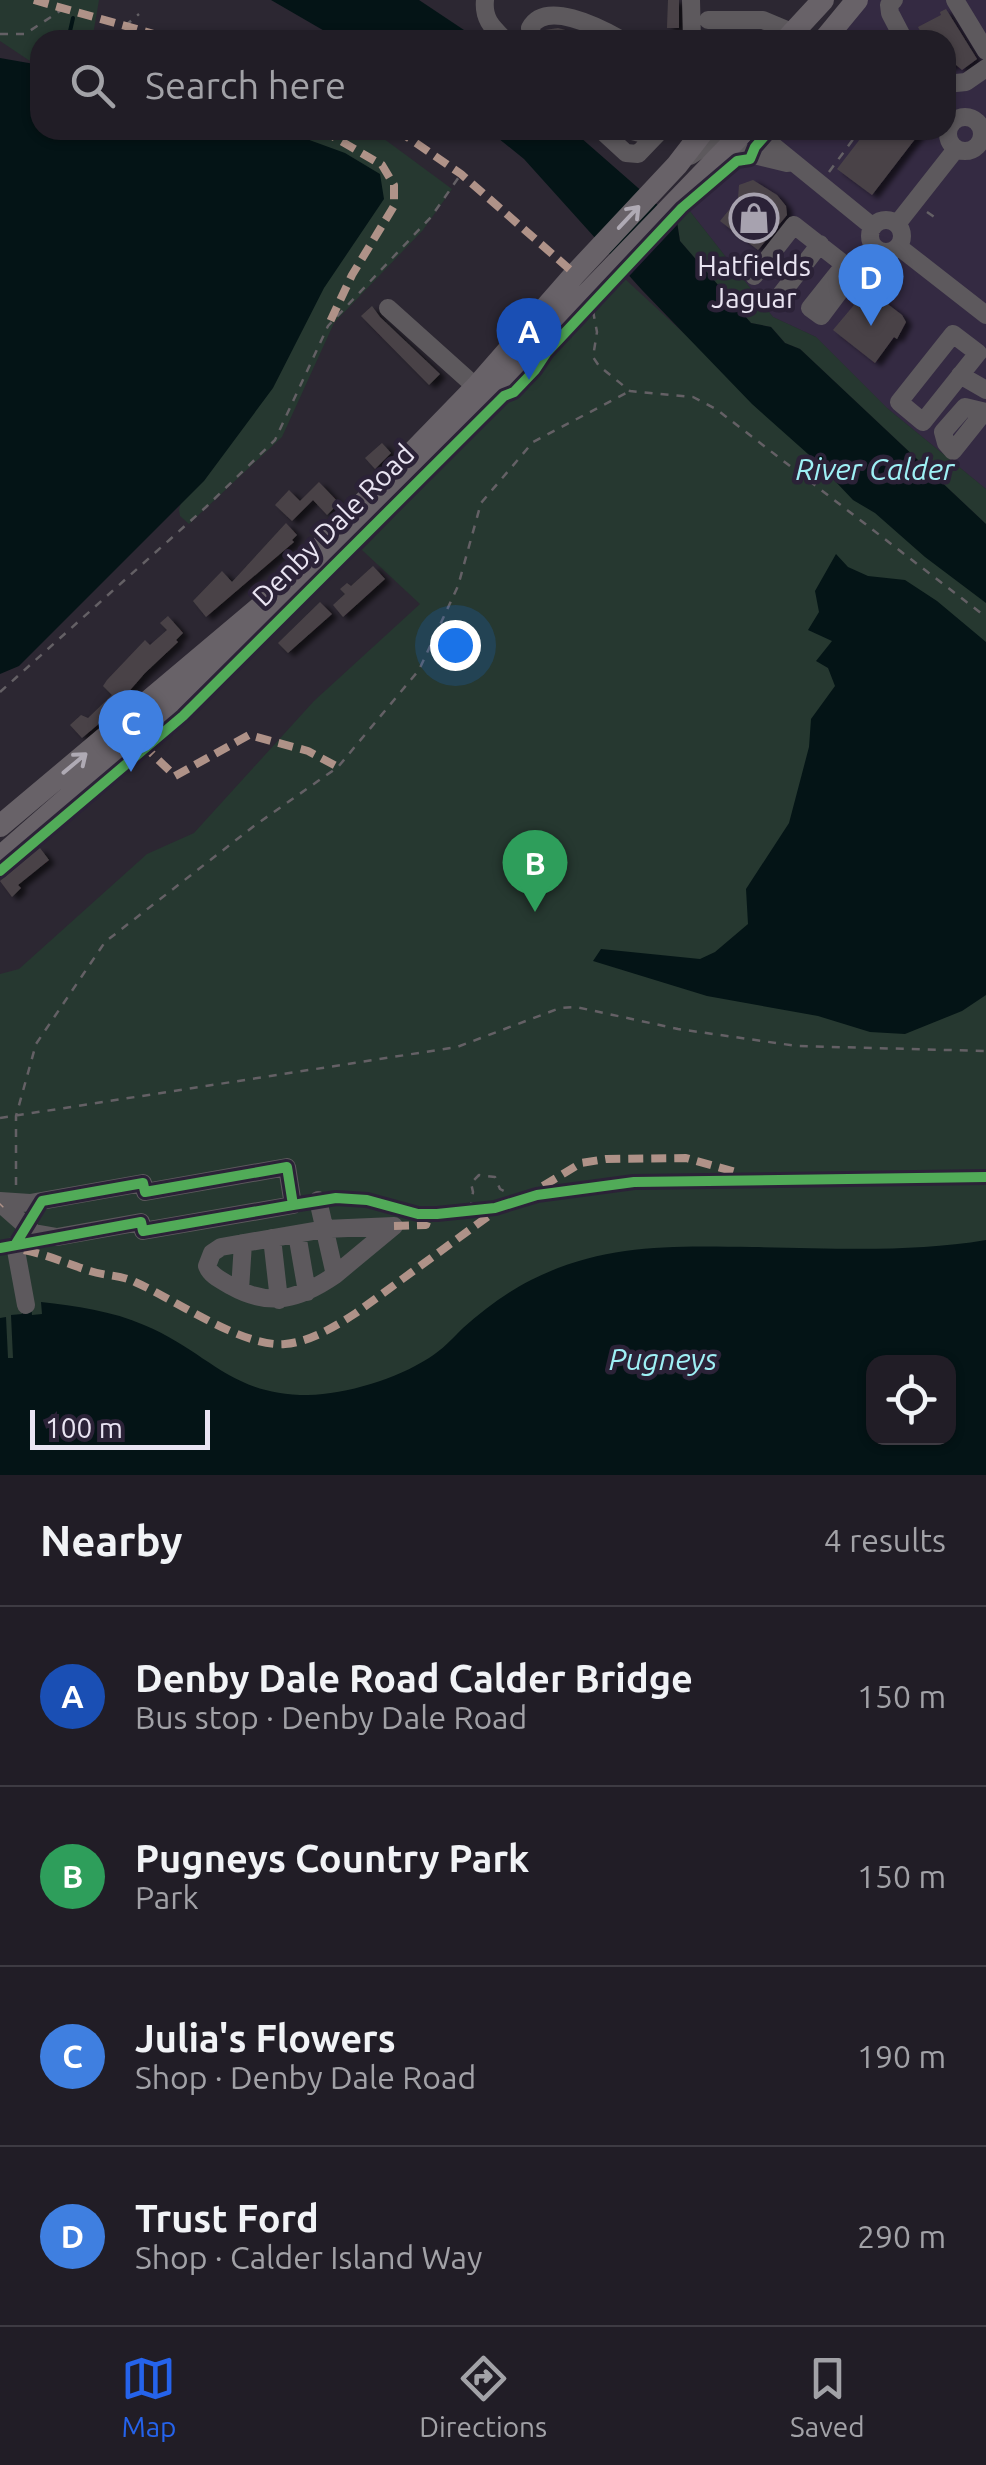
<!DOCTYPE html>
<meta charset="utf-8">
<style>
body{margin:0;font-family:Ubuntu,sans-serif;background:#2d2a32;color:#f1f3f6}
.controls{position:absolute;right:30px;bottom:30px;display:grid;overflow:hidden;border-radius:20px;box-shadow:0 2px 8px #0004}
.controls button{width:90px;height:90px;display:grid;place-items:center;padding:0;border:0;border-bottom:2px solid #3e3b43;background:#211d26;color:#f1f3f6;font:50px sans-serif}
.scale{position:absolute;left:30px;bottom:25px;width:180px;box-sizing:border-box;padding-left:10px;border:5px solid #e9e4f2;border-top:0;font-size:28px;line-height:35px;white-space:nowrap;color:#e9e4f2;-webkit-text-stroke:8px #2b2237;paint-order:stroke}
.you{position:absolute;left:455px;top:645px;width:35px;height:35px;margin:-25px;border:8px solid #fff;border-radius:50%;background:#1a73e8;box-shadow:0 0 0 15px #1a73e833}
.badge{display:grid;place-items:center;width:65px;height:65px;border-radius:50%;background:#2563eb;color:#fff;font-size:32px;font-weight:700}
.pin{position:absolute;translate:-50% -82px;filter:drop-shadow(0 2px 5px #0008)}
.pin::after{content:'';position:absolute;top:52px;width:35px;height:30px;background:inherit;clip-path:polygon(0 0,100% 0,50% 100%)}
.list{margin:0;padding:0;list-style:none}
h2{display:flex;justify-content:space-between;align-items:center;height:130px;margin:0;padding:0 40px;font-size:42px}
h2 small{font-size:32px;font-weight:400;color:#a2a2a7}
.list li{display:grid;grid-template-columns:65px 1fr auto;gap:30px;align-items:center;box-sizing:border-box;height:180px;padding:0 40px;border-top:2px solid #3e3b43}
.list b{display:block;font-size:38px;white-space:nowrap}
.list p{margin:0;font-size:32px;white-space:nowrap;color:#a2a2a7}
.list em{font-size:32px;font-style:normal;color:#a2a2a7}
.icon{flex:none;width:55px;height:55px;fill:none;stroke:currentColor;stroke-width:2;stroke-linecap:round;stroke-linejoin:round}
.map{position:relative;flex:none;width:986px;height:1475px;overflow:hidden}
.search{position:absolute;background:#211d26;box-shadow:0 2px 8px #0004;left:30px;right:30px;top:30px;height:110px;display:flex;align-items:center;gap:25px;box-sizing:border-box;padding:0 35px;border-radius:30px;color:#a2a2a7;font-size:38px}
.sheet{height:850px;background:#211d26}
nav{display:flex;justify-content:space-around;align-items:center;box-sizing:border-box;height:140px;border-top:2px solid #3e3b43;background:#211d26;font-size:28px;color:#a2a2a7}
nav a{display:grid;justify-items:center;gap:5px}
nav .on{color:#2563eb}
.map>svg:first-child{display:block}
.built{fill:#342a42}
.green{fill:#263830;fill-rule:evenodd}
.water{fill:#041416;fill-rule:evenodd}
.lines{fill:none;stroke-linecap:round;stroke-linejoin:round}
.stream{stroke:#041416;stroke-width:4}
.building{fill:#4a4347;filter:url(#shadow)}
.path{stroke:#646065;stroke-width:2.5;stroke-dasharray:8 8;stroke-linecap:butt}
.minor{stroke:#5d595d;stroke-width:18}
.major{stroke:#686268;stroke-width:22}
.quiet{stroke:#af9288;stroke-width:8;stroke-dasharray:15 8;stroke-linecap:butt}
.cycleway-casing{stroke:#2b2237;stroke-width:16}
.cycleway{stroke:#51ab58;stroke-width:10}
.oneway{stroke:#afaab4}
.labels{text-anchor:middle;stroke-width:9;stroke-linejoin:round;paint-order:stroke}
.poi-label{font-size:28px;fill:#e9e4f2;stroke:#2b2237}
.street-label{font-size:28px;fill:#e9e4f2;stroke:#2b2237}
.water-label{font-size:30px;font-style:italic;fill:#9ef0f5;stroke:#2b2237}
</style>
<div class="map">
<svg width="986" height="1475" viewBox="0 0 986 1475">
<defs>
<filter id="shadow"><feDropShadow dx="6" dy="3.5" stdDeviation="2.5" flood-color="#0009"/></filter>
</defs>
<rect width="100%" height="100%" fill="#2c2732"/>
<path class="built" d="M 849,0 L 986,0 L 986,489 L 887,408 L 816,337 L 773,317 L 689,210 L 750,130 L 946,130 L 946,40 L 818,40 Z"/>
<path class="green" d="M 0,0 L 99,0 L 93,35 L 109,40 L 40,40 L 39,67 L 0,41 Z
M 276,130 L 372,130 L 452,189 L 423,230 L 334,323 L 282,437 L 189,524 L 180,516 L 179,510 Z
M 689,210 L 773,317 L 816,337 L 887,408 L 986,489 L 986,524 L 800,349 L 785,343 L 771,327 L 751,323 L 680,241 L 677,222 Z
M 625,279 L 919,551 L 986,591 L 986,1475 L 0,1475 L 0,974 L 19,969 L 147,854 L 194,833 L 314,701 L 420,604 L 362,550 ZM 874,1362 L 948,1362 L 948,1438 L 874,1438 Z"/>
<path class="water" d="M 271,0 L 419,0 L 479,40 L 340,40 Z
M 0,58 L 40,65 L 40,130 L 282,130 L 345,153 L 380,174 L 384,199 L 324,288 L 273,388 L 204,481 L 19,666 L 0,674 Z
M 488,130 L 572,130 L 677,222 L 680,241 L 751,323 L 771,327 L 785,343 L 800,349 L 986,524 L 986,603 L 925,557 L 875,513 L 853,500 L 817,462 L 752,404 L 642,290 L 524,159 Z
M 836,554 L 848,567 L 868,576 L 905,580 L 937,601 L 986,642 L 986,995 L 962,1011 L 905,1034 L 870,1032 L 818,1016 L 707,996 L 593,961 L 601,949 L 700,959 L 715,952 L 748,924 L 746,889 L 789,823 L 809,747 L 811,719 L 835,686 L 828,668 L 816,661 L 832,641 L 808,630 L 819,612 L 815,591 Z
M 986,1240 L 986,1475 L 0,1475 L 0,1318 L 6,1317 L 8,1358 L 13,1358 L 11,1315 L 22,1314 L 21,1306 L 31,1305 L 32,1315 L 42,1314 L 41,1302 C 75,1306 113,1311 144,1325 C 209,1352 229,1395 308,1395 C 347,1394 396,1379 429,1358 C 442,1350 453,1338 463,1328 C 483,1310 507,1292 531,1280 C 605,1243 672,1246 752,1247 C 830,1248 910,1253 986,1240 ZM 874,1362 L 948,1362 L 948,1438 L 874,1438 Z"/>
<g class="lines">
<path class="stream" d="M 68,40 L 73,18"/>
</g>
<path class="building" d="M 668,0 L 679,0 L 679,28 L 667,28 Z
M 946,9 L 977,59 L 962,70 L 955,64 L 946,68 L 946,40 L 925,40 L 918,27 L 941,15 L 940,12 Z
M 558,28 L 576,33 L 584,40 L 547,40 L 545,30 Z
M 867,130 L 922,130 L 872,195 L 837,169 Z
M 753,180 L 777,195 L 786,206 L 787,215 L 758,250 L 720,221 L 738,199 L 739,185 Z
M 865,290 L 872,292 L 902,315 L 906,322 L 897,339 L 894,337 L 875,363 L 833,330 L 854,305 L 850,302 L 857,294 Z
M 372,306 L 380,317 L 440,374 L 429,385 L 361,316 Z
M 382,443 L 391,453 L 375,469 L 365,458 Z
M 319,482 L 339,503 L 327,515 L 313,500 L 292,521 L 275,505 L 289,490 L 300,501 Z
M 286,523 L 297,535 L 292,540 L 294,542 L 206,617 L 193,601 L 222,571 L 232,582 Z
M 373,566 L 385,579 L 343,617 L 333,605 L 345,594 L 340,589 L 347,583 L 351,586 Z
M 320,602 L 332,614 L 288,653 L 278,643 Z
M 168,616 L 183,633 L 176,640 L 178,642 L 145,673 L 118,704 L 120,706 L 82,738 L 70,725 L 81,715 L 88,718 L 112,695 L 103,686 L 107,680 L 145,640 L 150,645 L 167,630 L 160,623 Z
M 40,848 L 49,860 L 18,885 L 21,888 L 12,897 L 0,881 Z"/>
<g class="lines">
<path class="path" d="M 125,26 L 139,14
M 0,34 L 25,34 L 63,9
M 829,172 L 860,130
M 927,212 L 940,221
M 593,311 L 597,332 L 593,357 L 599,366 L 630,391 L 693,397 L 716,409 L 986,617
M 0,692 L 206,507 L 275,440 L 328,326 L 431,217 L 461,174
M 0,1118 L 457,1047 L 560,1008 L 576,1007 L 678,1029 L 797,1046 L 986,1051
M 16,1185 L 16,1116 L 36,1044 L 105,942 L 254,826 L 338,767 L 419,670 L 458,586 L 481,503 L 533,442 L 630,391
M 470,1210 L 473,1192 L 471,1183 L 479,1175 L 495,1177 L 500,1189 L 506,1192 L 506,1203"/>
<path class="minor" d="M 485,0 C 483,19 492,27 505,40
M 691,0 L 692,40
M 894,0 L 889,5 L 890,13 L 904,40
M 955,0 L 986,51
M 708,20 L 763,20 L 794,33
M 535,40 L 530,28 C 545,0 597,26 622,40
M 946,84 L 966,82 L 986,68
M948 134a17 17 0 1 1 34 0a17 17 0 1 1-34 0Z
M 601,130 L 626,153 L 638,154 L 661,130
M 628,130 L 640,133 L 642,130
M 754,130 L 873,227
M 690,156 L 730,130
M 716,161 L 746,153 L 787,163
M870 236a16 16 0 1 1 32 0a16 16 0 1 1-32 0Z
M 897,224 L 956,149
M 899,247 L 986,315
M 845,264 L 810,308 L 821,316 L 854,272
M 754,276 L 794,225 L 854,272 L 874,247
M 775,302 L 820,244
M 388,308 L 476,387
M 953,334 L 978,353 L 923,422 L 899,402 Z
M 960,375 L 986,390
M 984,412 L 953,451 L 946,443 L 943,432 L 965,407 L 986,412
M 318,1200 L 335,1275 C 300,1299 270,1308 231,1286 C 221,1280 211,1276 207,1266 L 212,1253 L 221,1247 L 325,1229 L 394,1226 L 335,1275
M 0,1201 L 30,1203 L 143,1183 L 145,1192 L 287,1167 L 293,1205 L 143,1231 L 141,1222 L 57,1237 L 34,1233 L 0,1203
M 297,1234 L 307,1292
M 272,1238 L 279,1300
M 15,1245 L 26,1305
M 240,1290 L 243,1243"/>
<path class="major" d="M 786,40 L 823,0
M 824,40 L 857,0
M 0,826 L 272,597 L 476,387 L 575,274 L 677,165 L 704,130
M 0,857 L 278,614 L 745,130"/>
<path class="quiet" d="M 34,0 L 175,40
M 322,130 L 382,165 L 394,185 L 394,206 L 352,275 L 328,326
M 397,130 L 461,174 L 575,274
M 142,744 L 175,776 L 249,735 L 308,751 L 338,767
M 543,1186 L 581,1163 L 606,1159 L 686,1158 L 739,1173
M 0,1205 L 1,1204
M 394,1226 L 426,1225 L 427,1222
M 24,1250 C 48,1255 68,1264 90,1271 C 105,1276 121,1275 135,1282 C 174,1299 243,1348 285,1344 C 310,1342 336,1326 356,1313 L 494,1212"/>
<g class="cycleway-casing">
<path id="cycleway" d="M 0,871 L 183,716 L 504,396 L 514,392 L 535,370 L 547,352 L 682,208 L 737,161 L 750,159 L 755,147 L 770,130
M 293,1205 L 336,1198 L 367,1200 L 418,1214 L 437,1214 L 495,1208 L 537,1195 L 634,1182 L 986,1177
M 0,1248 L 141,1222 L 143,1231 L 293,1205 L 287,1167 L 145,1192 L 143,1183 L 42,1201 L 15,1245"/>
</g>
<use href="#cycleway" class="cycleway"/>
</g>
<defs><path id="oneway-shaft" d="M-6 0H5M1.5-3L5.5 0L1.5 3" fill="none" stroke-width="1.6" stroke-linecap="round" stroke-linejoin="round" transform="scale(2.5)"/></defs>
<g class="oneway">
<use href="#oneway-shaft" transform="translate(629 217) rotate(-47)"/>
<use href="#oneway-shaft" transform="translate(75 763) rotate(-40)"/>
</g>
<defs>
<g id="shop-ring" transform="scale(2.5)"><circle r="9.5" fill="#2b2237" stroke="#a7a2af" stroke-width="1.5"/><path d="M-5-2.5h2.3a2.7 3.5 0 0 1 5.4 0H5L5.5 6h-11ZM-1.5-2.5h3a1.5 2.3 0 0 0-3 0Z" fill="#a7a2af"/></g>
</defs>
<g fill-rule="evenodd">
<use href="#shop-ring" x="754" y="218"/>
</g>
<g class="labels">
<g class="poi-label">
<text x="754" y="276">Hatfields<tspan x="754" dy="32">Jaguar</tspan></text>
</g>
<g class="street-label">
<text transform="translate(333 525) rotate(-45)" y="10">Denby Dale Road</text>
</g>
<g class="water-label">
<text x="875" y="480">River Calder</text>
<text x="663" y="1370">Pugneys</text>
</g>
</g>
</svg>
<div class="controls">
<button><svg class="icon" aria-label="locate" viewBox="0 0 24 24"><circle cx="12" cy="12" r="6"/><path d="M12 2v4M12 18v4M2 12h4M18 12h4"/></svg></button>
</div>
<div class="scale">100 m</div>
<div class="you"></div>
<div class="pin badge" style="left:529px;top:380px;background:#1a4fb4">A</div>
<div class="pin badge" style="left:535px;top:912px;background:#2e9e5b">B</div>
<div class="pin badge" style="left:131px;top:772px;background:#3f7fe0">C</div>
<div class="pin badge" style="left:871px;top:326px;background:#3f7fe0">D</div>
<div class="search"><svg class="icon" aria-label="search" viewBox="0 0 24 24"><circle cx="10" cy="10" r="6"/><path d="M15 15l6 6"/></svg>Search here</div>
</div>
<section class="sheet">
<h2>Nearby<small>4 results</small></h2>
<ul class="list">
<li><span class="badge" style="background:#1a4fb4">A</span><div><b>Denby Dale Road Calder Bridge</b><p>Bus stop · Denby Dale Road</p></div><em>150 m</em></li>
<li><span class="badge" style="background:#2e9e5b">B</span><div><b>Pugneys Country Park</b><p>Park</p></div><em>150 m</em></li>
<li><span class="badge" style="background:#3f7fe0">C</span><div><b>Julia's Flowers</b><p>Shop · Denby Dale Road</p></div><em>190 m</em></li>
<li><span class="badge" style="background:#3f7fe0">D</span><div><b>Trust Ford</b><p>Shop · Calder Island Way</p></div><em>290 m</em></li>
</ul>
</section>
<nav>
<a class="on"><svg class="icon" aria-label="map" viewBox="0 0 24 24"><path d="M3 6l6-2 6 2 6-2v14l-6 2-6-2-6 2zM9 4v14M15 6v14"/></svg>Map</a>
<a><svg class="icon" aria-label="directions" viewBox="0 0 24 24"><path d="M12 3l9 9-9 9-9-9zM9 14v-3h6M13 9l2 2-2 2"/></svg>Directions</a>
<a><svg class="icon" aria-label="saved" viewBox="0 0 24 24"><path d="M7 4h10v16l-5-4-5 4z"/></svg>Saved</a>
</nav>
